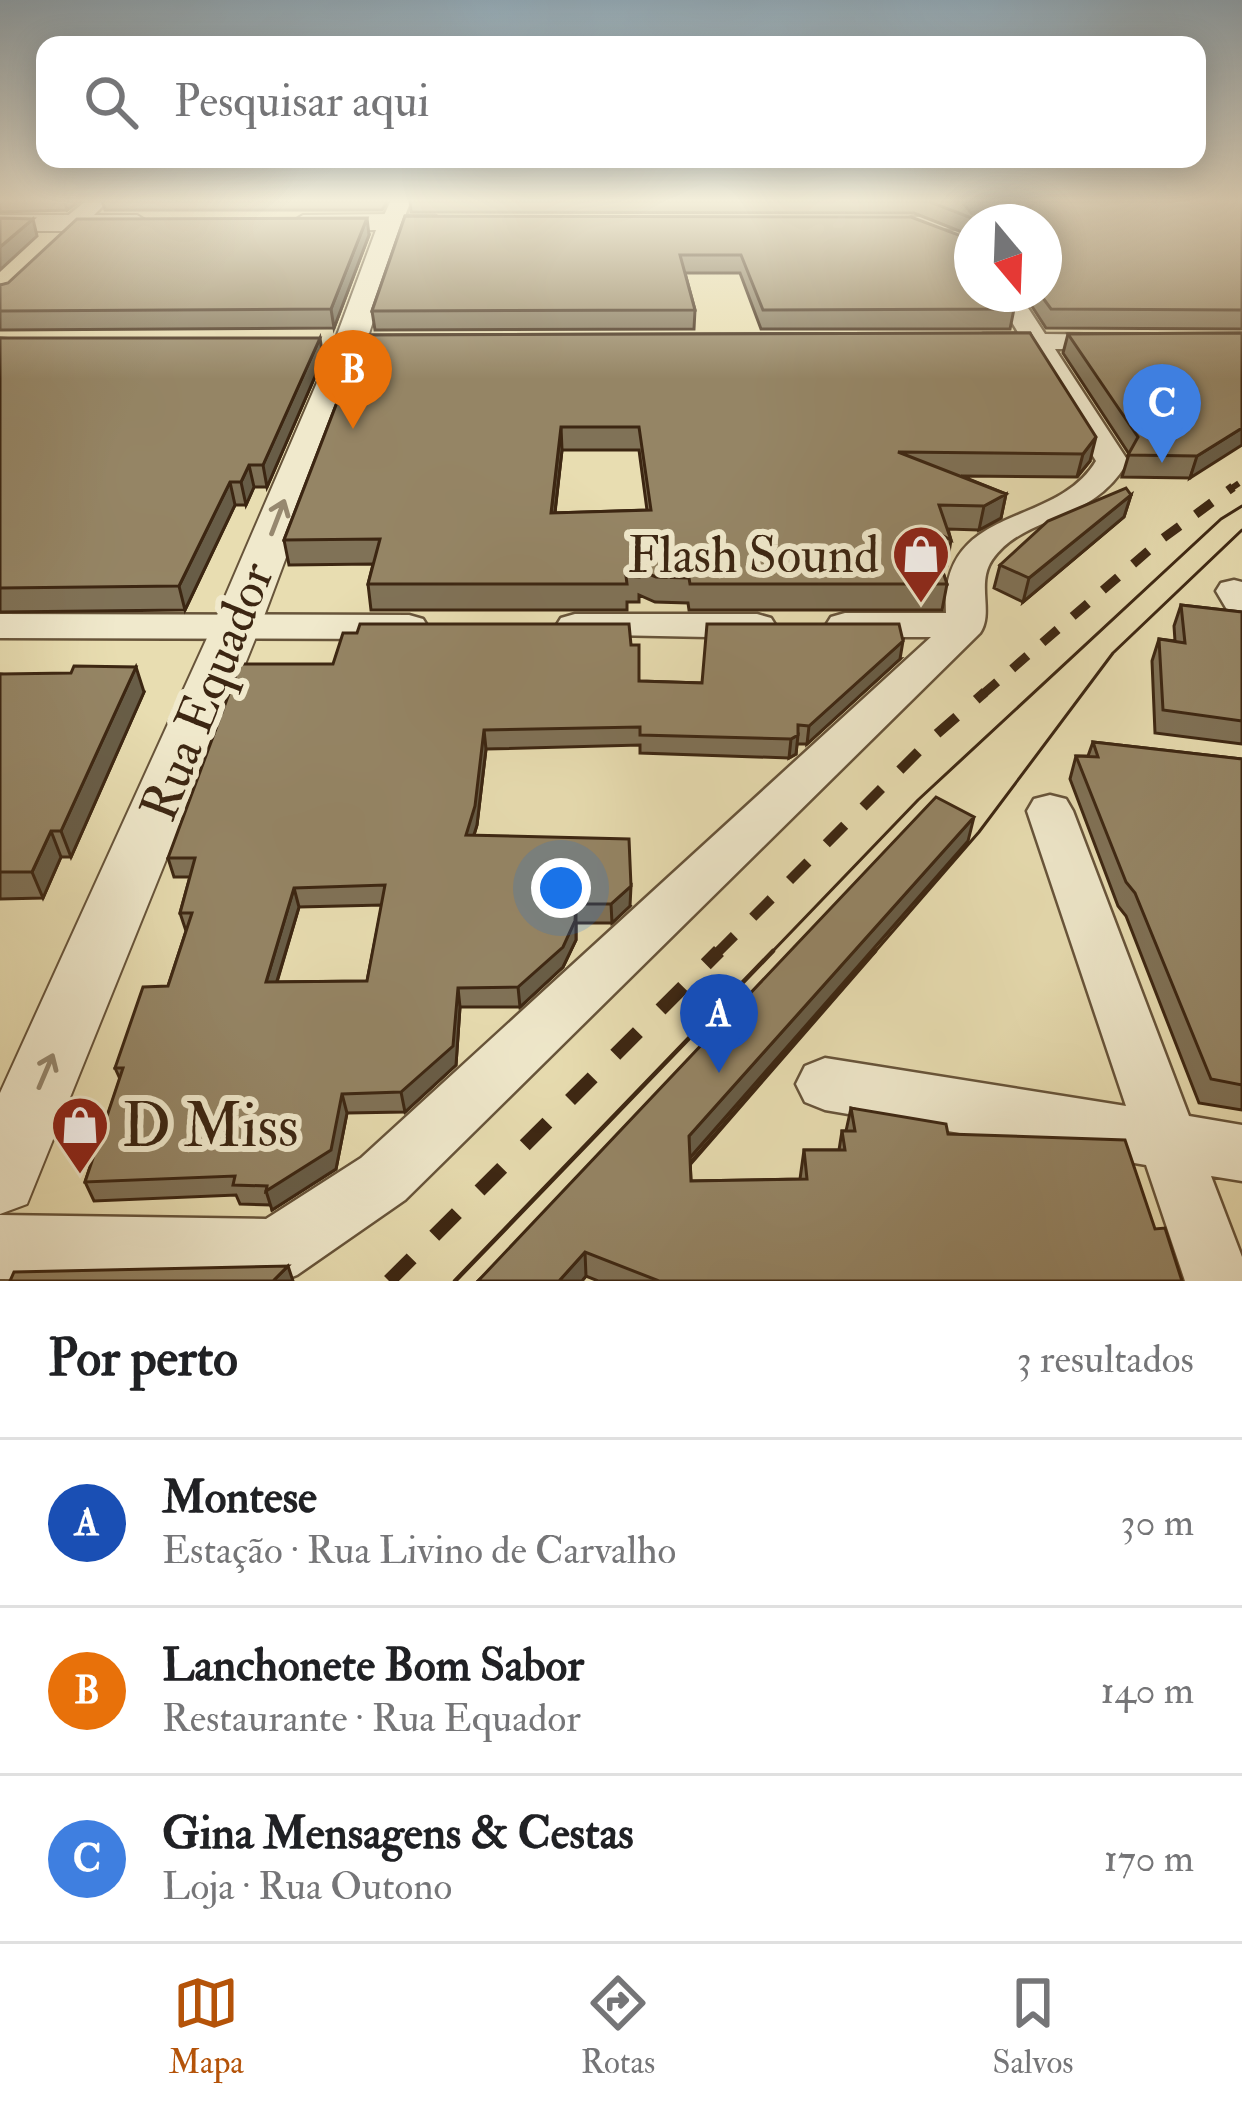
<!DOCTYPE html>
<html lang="pt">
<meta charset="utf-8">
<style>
body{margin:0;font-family:"IM FELL Double Pica",serif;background:#f6f6f6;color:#202124}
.compass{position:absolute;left:954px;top:204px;width:108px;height:108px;border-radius:50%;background:#fff;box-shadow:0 6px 30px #0003;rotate:161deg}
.you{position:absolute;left:561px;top:888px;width:42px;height:42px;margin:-30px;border:9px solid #fff;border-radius:50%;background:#1a73e8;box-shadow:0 0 0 18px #1a73e833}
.badge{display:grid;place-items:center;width:78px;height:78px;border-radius:50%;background:#b45309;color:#fff;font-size:39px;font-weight:700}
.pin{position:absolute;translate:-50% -99px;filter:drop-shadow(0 3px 6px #0008)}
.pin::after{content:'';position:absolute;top:63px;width:42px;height:36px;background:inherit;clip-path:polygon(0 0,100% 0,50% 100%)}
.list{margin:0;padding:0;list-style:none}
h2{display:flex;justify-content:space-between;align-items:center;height:156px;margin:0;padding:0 48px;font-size:51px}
h2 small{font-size:39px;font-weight:400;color:#757577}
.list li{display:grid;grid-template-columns:78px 1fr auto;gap:36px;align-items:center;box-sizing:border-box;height:168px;padding:0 48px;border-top:3px solid #e0e0e0}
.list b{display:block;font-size:45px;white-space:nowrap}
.list p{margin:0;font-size:39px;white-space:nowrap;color:#757577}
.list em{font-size:39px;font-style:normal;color:#757577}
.icon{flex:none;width:66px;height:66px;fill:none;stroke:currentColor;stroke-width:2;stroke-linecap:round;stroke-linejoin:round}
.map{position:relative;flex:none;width:1242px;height:1281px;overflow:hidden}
.search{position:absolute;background:#fff;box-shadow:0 6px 30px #0003;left:36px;right:36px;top:36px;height:132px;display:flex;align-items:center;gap:30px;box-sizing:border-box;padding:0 42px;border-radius:24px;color:#757577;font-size:45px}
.sheet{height:660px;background:#fff}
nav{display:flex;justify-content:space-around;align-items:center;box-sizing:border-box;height:168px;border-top:3px solid #e0e0e0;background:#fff;font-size:33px;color:#757577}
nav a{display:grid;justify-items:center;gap:6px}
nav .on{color:#b45309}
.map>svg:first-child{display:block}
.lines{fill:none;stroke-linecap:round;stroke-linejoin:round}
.minor-casing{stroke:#67543a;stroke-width:5}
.tertiary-casing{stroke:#67543a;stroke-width:4}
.minor{fill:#f0e9cc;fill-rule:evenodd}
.tertiary{fill:#f0e9cc;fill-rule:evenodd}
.tram-far1{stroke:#3c2612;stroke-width:3}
.tram{stroke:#3c2612;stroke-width:4.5}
.rail-far3{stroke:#3c2612;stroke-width:6;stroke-dasharray:12 12;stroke-linecap:butt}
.rail-far2{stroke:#3c2612;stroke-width:9;stroke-dasharray:20 20;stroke-linecap:butt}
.rail-far1{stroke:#3c2612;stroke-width:10;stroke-dasharray:26 26;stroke-linecap:butt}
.rail{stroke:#3c2612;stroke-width:14;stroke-dasharray:32 32;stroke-linecap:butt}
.wall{fill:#807257;stroke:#3c2612;stroke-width:3;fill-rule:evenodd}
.shaded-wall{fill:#685d47;stroke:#3c2612;stroke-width:3}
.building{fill:#958565;stroke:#3c2612;stroke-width:3;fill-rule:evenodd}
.oneway{stroke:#96886f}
.labels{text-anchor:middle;stroke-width:12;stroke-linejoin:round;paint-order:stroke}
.poi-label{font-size:51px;fill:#3c2612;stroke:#f0e9cc;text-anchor:end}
.street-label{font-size:51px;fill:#3c2612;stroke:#f0e9cc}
.near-poi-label{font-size:60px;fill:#3c2612;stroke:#f0e9cc;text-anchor:start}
</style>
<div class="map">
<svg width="1242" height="1281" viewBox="0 0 1242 1281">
<rect width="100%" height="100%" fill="#e8ddb1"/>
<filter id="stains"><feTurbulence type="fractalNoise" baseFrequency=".00167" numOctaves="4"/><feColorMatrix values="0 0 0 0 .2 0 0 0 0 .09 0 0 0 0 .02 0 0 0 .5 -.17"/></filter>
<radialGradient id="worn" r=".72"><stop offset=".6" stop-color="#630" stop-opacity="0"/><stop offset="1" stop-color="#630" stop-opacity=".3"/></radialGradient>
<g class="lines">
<g class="minor-casing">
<path id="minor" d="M 87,200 L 109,200 L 81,228 L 65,228 L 65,218 Z
M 391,200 L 411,200 L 405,216 L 435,216 L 446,222 L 435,228 L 384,227 L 381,222 Z
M 972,216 L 983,222 L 972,222 L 972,228 L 912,229 L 901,223 L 912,217 Z
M 995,294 L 1019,294 L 1045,334 L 1126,335 L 1130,341 L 1117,349 L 1055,349 L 1128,461 C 1092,525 1025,513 992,560 C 976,584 994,613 980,633 L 405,1200 L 297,1275 L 282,1281 L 0,1279 L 0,1215 L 266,1219 L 361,1158 L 931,637 L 845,637 L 831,633 L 826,625 L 831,617 L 845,613 L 946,613 C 940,502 1055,530 1096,461 L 1029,350 L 983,350 L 970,342 L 983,334 L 1019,334 Z
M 1234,580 L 1242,582 L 1242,616 L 1229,613 L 1216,591 L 1221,583 Z
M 0,614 L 409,615 L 423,619 L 428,627 L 423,635 L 409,639 L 0,638 Z
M 575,614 L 757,614 L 771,618 L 776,626 L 771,634 L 757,638 L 561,634 L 556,626 L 561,618 Z
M 1050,795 L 1066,799 L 1073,811 L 1189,1116 L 1242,1125 L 1242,1181 L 1211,1176 L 1242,1257 L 1242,1281 L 1185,1281 L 1146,1165 L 825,1110 L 805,1102 L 796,1084 L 805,1066 L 825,1058 L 1126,1106 L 1027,811 L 1034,799 Z"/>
</g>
<g class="tertiary-casing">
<path id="tertiary" d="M 392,214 L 405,222 L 366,343 L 260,627 L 27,1204 L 0,1214 L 0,1093 L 212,627 L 334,343 L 376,230 L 303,231 L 290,223 L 303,215 Z
M 0,215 L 137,215 L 150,223 L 137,231 L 0,231 Z"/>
</g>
<use href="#minor" class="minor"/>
<use href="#tertiary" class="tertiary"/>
<path class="tram-far1" d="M 770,954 L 918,800 L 1221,519 L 1242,506
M 873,954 L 979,832 L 1113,653 L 1242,530"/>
<path class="tram" d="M 668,1189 L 875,951
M 455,1281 L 773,951"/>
<path class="rail-far3" d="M 1229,490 L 1242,481"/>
<path class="rail-far2" d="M 982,695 L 1162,539 L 1233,487"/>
<path class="rail-far1" d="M 716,954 L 930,740 L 985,692"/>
<path class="rail" d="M 389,1281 L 719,951"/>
</g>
<path class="wall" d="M 0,200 L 81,200 L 67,210 L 0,212 Z
M 102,200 L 388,200 L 382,210 L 105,210 Z
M 410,200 L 1242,200 L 1242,329 L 1046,328 L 1024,294 L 1044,294 L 1044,222 L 972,222 L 972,236 L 914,213 L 411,212 ZM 1017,207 L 1022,209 L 972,214 L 975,212 Z
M 405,216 L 972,240 L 1014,309 L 1010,329 L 761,329 L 740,273 L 685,273 L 695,310 L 694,329 L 375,330 L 372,311 Z
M 369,235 L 334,328 L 0,330 L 0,285 Z
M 1030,333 L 1090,461 L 1077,477 L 961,476 L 1006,494 L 1001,518 L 979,530 L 948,529 L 951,540 L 947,565 L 939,561 L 947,584 L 942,610 L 689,610 L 688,603 L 655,602 L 639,595 L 639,602 L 627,602 L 627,610 L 371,610 L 368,584 L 373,564 L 289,565 L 284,540 L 363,335 ZM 562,450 L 639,450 L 647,510 L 555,513 Z
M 1242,333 L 1190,478 L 1122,477 L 1129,454 L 1063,353 L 1068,334 Z
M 0,338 L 323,358 L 267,487 L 254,487 L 246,505 L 235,505 L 185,610 L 0,612 Z
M 1131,495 L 1124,517 L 1023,602 L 994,588 L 1000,565 Z
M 1181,605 L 1242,612 L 1242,744 L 1155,733 L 1152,661 L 1159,639 L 1175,641 L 1174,626 Z
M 631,645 L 639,681 L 702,683 L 900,659 L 807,744 L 797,744 L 796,754 L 789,758 L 640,753 L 640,745 L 486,749 L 477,825 L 474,835 L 630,906 L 612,923 L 576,923 L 576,940 L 563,967 L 520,1007 L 460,1007 L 456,1065 L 405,1112 L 347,1113 L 336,1169 L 272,1210 L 271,1205 L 240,1204 L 236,1195 L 94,1201 L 85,1182 L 120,1079 L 115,1068 L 168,986 L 186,931 L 180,913 L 190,877 L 174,877 L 168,858 L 333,664 ZM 382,905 L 367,981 L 277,982 L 299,907 Z
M 0,674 L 144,692 L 71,857 L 61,857 L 43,898 L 0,899 Z
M 1093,742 L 1242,759 L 1242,1110 L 1199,1103 L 1126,916 L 1118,906 L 1070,779 L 1076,756 L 1088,756 Z
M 968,841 L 690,1158 L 691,1181 L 800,1179 L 804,1150 L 839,1150 L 842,1131 L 846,1131 L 851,1108 L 948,1134 L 1155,1229 L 1182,1281 L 598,1281 L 586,1276 L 582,1281 L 478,1281 Z"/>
<path class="shaded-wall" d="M 64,200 L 81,200 L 67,210 Z
M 970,200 L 1019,200 L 1017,207 L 975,212 L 967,216 L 964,204 Z
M 367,218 L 369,235 L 334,328 L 331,309 Z
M 33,219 L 37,236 L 0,270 L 0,247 Z
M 320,338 L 323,358 L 267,487 L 263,465 Z
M 561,427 L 562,450 L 552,537 L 551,513 Z
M 1242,428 L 1242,445 L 1190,478 L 1197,456 Z
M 1096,437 L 1090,461 L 1077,477 L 1083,454 Z
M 249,465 L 254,487 L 246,505 L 241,482 Z
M 230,482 L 235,505 L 185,610 L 179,586 Z
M 1006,494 L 1001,518 L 979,530 L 984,506 Z
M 1131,495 L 1124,517 L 1023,602 L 1029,578 Z
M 903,641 L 900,659 L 807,744 L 809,726 Z
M 136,667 L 144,692 L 71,857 L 61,831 Z
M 484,730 L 486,749 L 477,825 L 468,854 L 466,835 Z
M 798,735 L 796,754 L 789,758 L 791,739 Z
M 974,817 L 968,841 L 687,1161 L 689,1136 Z
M 51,831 L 61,857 L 43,898 L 32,872 Z
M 631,886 L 630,906 L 612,923 L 611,904 Z
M 294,888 L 299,907 L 271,1001 L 266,982 Z
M 576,904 L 576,940 L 563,967 L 520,1007 L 518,987 Z
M 458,988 L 460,1007 L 456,1065 L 405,1112 L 401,1092 Z
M 342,1094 L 347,1113 L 336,1169 L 272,1210 L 266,1191 Z
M 585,1252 L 586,1276 L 582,1281 L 559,1281 Z
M 288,1266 L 293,1281 L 273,1281 Z"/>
<path class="building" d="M 925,200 L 970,200 L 964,204 L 972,214 L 1028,209 L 1037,200 L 1242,200 L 1242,310 L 1051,309 L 1040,294 L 1044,294 L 1044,222 L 977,222 L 977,220 Z
M 405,216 L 911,217 L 972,240 L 972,294 L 1004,294 L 1014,309 L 763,310 L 741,255 L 680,255 L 695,310 L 372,311 Z
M 0,218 L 33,219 L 0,247 Z
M 367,218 L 331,309 L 0,311 L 0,285 L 8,283 L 77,219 Z
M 1030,333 L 1096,437 L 1083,454 L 898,452 L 1006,494 L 984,506 L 939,505 L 951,540 L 928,528 L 947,584 L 690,584 L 689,578 L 656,577 L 639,570 L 639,577 L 626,576 L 627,584 L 368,584 L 380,539 L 284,540 L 363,335 ZM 561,427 L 639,427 L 651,510 L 551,513 Z
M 1242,333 L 1242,428 L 1197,456 L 1128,455 L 1138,437 L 1068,334 Z
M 0,338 L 320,338 L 263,465 L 249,465 L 241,482 L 230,482 L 179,586 L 0,588 Z
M 1126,488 L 1131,495 L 1029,578 L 1000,565 L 1048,521 Z
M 1181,605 L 1242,612 L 1242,721 L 1163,710 L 1159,639 L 1185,643 Z
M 360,624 L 629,624 L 631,645 L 639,645 L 639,681 L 702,683 L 707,624 L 899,624 L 903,641 L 809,726 L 798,725 L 798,735 L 791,739 L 640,735 L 640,727 L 484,730 L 475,806 L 466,835 L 629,839 L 631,886 L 611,904 L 576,904 L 575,921 L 563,947 L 518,987 L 458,988 L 453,1046 L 401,1092 L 342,1094 L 331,1150 L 266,1191 L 267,1186 L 233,1185 L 235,1176 L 85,1182 L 123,1068 L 115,1068 L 143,987 L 168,986 L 192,913 L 180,913 L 195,858 L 168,858 L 240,664 L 333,664 L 343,633 L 357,633 ZM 385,885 L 367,981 L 266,982 L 294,888 Z
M 74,666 L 136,667 L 61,831 L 51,831 L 32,872 L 0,872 L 0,674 L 71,673 Z
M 1093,742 L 1242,759 L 1242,1085 L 1211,1079 L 1135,893 L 1126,882 L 1076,756 L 1098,757 Z
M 936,797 L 974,817 L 689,1136 L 691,1181 L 807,1179 L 804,1150 L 845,1150 L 842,1131 L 855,1131 L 851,1108 L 946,1124 L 948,1134 L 1125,1140 L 1155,1229 L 1165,1228 L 1182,1281 L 659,1281 L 585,1252 L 559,1281 L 478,1281 Z
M 288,1266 L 273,1281 L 10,1281 L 14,1272 Z"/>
<defs><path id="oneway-shaft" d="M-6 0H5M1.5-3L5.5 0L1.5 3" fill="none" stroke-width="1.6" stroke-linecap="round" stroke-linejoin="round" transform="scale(3)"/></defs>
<g class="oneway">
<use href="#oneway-shaft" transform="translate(278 517) rotate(-69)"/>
<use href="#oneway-shaft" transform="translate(46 1071) rotate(-67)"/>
</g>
<linearGradient id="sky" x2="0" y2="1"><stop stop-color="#91acbc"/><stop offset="0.53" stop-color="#f5f0dc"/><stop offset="1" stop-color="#f5f0dc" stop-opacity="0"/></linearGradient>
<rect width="1242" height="379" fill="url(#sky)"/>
<defs>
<g id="shop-pin" transform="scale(3)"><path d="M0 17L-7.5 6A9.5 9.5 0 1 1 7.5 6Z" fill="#8f2418" stroke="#f0e9cc"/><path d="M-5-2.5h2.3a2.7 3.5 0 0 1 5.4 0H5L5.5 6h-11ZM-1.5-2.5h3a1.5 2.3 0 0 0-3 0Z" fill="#fff"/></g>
</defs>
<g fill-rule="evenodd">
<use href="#shop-pin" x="921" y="554"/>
<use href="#shop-pin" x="80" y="1125"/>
</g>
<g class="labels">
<g class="poi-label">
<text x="879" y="572">Flash Sound</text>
</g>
<g class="street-label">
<text transform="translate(206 691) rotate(-68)" y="18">Rua Equador</text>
</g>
<g class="near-poi-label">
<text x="122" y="1146">D Miss</text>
</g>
</g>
<rect width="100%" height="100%" filter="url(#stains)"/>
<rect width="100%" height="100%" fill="url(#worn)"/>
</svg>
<svg class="compass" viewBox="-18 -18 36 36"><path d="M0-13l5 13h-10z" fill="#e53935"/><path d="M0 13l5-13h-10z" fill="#757577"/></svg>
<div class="you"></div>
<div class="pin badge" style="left:719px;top:1073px;background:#1a4fb4">A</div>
<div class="pin badge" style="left:353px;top:429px;background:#e8710a">B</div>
<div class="pin badge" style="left:1162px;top:463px;background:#3f7fe0">C</div>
<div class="search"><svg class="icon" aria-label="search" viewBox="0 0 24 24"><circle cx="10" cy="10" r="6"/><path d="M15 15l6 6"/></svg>Pesquisar aqui</div>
</div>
<section class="sheet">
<h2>Por perto<small>3 resultados</small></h2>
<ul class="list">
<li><span class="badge" style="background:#1a4fb4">A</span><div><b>Montese</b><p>Estação · Rua Livino de Carvalho</p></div><em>30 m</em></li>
<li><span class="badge" style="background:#e8710a">B</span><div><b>Lanchonete Bom Sabor</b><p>Restaurante · Rua Equador</p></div><em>140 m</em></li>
<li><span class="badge" style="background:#3f7fe0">C</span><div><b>Gina Mensagens &amp; Cestas</b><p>Loja · Rua Outono</p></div><em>170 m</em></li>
</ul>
</section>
<nav>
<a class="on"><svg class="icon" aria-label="map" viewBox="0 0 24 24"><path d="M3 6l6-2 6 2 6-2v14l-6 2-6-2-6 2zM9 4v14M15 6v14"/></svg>Mapa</a>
<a><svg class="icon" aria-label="directions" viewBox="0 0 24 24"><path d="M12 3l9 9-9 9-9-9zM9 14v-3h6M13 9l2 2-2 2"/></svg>Rotas</a>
<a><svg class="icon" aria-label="saved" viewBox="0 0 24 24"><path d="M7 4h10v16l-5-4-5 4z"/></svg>Salvos</a>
</nav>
